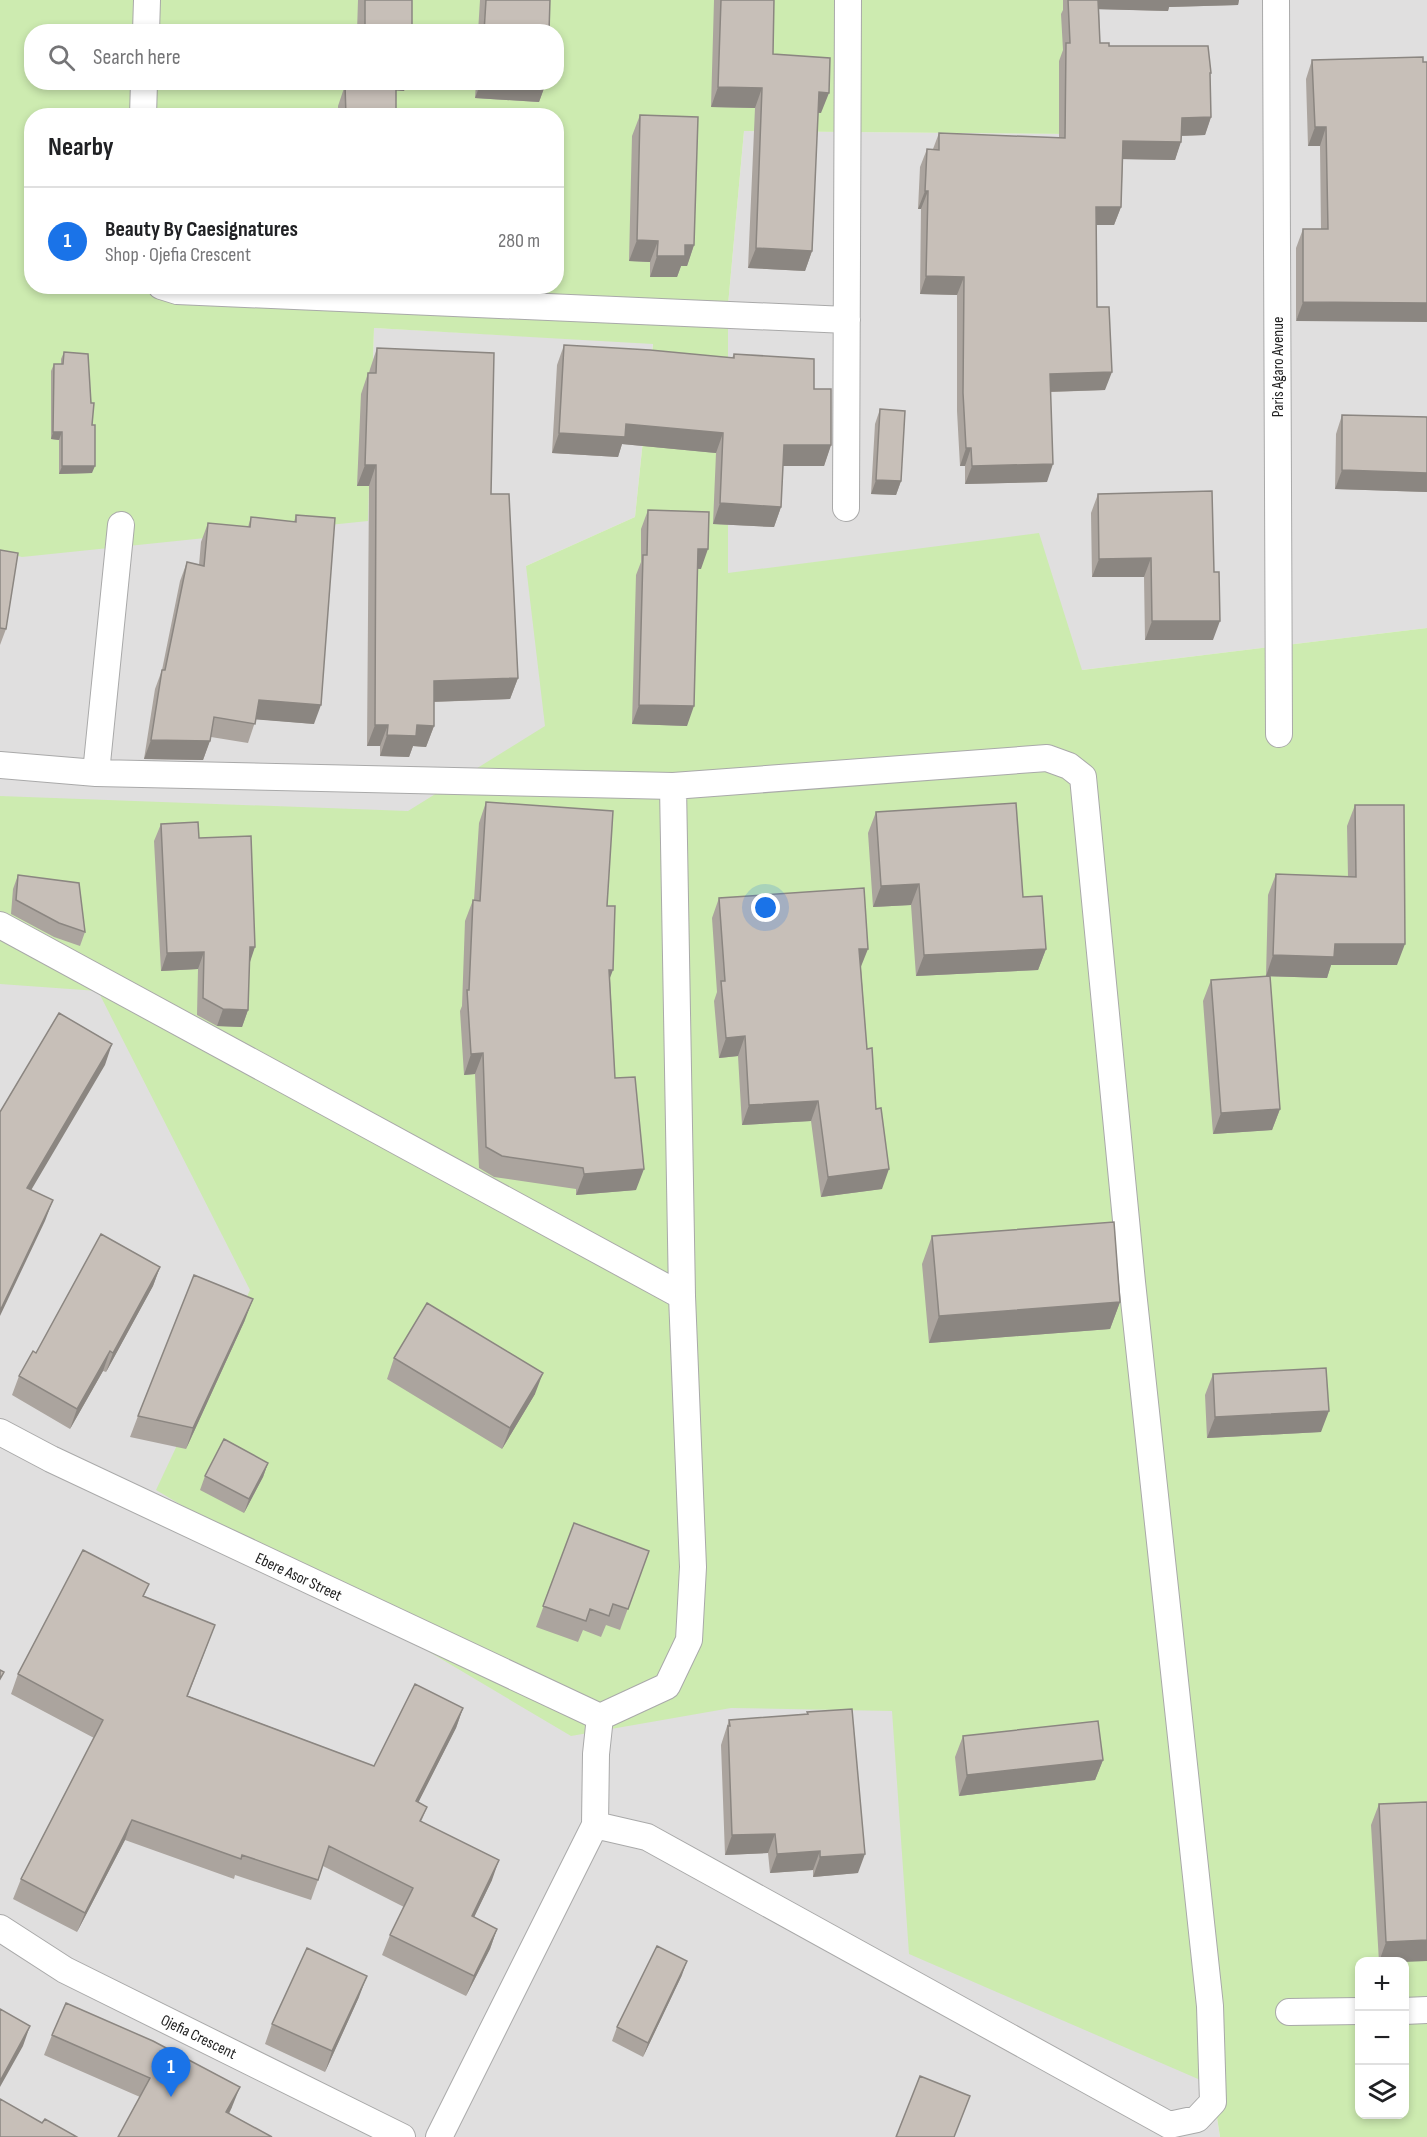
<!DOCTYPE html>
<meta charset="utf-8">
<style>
body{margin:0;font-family:"Sofia Sans Condensed",sans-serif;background:#f2f2f2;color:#202124}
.controls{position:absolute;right:18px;bottom:18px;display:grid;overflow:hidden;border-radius:12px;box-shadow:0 3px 9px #0003}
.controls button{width:54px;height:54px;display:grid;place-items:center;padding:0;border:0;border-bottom:2px solid #e0e0e0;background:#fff;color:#202124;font:30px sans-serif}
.you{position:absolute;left:766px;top:908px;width:21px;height:21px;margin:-15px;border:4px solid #fff;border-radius:50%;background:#1a73e8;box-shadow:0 0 0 9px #1a73e833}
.badge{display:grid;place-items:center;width:39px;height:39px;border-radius:50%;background:#1a73e8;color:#fff;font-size:20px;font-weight:700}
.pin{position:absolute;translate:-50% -50px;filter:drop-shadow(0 2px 3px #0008)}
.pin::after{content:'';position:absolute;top:32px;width:21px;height:18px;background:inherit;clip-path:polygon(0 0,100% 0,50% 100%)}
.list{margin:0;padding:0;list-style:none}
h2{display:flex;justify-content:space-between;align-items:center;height:78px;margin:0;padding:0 24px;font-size:26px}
h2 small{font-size:20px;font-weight:400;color:#757577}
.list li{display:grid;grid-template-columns:39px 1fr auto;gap:18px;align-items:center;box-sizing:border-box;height:108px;padding:0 24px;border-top:2px solid #e0e0e0}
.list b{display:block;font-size:22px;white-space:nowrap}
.list p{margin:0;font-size:20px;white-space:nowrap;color:#757577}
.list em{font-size:20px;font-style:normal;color:#757577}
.icon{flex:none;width:33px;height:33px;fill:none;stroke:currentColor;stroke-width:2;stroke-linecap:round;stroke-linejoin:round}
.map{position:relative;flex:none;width:1427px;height:2137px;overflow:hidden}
.search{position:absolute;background:#fff;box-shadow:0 3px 9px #0003;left:24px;top:24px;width:540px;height:66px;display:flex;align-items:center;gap:15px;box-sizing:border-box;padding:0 21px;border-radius:24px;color:#757577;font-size:22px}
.panel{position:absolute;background:#fff;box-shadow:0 3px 9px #0003;left:24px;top:108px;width:540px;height:186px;border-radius:24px}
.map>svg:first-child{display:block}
.residential{fill:#e0dfdf}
.grass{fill:#cdebb0;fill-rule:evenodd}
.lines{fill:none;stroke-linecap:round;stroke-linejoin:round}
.minor-casing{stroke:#a9a9a9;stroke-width:28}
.minor{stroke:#fff;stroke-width:26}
.wall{fill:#aba49e}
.shaded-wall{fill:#8b8681}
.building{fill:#c7bfb8;stroke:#8b8681;stroke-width:1.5}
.labels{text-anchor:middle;stroke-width:5;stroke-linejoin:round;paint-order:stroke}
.street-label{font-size:16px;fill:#222;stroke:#fff}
</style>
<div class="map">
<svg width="1427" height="2137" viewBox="0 0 1427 2137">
<rect width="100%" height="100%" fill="#f2efe9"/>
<path class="residential" d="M 1070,0 L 1427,0 L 1427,628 L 1082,670 L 728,574 L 728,305 L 744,131 L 1071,134 Z
M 374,328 L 653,343 L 635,517 L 526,566 L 1212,2085 L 1220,2137 L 0,2137 L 0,448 L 368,521 Z"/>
<path class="grass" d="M 0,0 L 1070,0 L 1071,134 L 744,131 L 728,305 L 728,573 L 1039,533 L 1082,670 L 1427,628 L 1427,2137 L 1220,2137 L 1212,2085 L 909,1954 L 892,1711 L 731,1708 L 571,1736 L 156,1490 L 250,1290 L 98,991 L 0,984 L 0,796 L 408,811 L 545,726 L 526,566 L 635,517 L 653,344 L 374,328 L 368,521 L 22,557 L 0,551 ZM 32,32 L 556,32 L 556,82 L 32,82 ZM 32,116 L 556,116 L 556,286 L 32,286 ZM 1360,1962 L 1404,1962 L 1404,2114 L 1360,2114 Z"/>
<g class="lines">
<g class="minor-casing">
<path id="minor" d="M 1276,0 L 1279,734
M 146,32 L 147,0
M 143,116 L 144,82
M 161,286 L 177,291 L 847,320
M 846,508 L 848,0
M 0,765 L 96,773 L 673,786 L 1047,758 L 1069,766 L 1083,777 L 1132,1282 L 1210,2006 L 1213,2102 L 1197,2119 L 1169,2125 L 647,1837 L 595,1825
M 96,773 L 121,525
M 0,925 L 682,1296
M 0,1432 L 51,1459 L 600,1717
M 0,1928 L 65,1970 L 402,2137
M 1404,2011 L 1427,2010
M 1289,2012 L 1360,2011
M 439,2137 L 595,1825 L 596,1754 L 600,1717 L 667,1686 L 689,1640 L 693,1567 L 682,1296 L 673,786"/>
</g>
<use href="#minor" class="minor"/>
</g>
<path class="wall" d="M 358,0 L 412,0 L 412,32 L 357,32 Z
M 480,0 L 550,0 L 549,32 L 478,32 Z
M 714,0 L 774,0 L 773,54 L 821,113 L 818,113 L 812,251 L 805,271 L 748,268 L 755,108 L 711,107 Z
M 1063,0 L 1239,0 L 1238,5 L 1169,7 L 1168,11 L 1099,9 L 1100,43 L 1210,77 L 1211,117 L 1205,135 L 1182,136 L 1175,160 L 1123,159 L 1121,207 L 1114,225 L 1096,225 L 1097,307 L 1105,390 L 1051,392 L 1047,482 L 965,484 L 965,466 L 960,466 L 957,411 L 957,295 L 920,294 L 921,209 L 918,209 L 920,167 L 927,149 L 933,149 L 939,133 L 1059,138 L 1059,61 L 1063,50 L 1061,14 L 1063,10 Z
M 1423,57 L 1296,321 L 1296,248 L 1303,229 L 1321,229 L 1320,146 L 1308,146 L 1306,79 L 1312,60 Z
M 357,82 L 407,82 L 404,91 L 396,90 L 396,116 L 338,116 L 338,106 L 345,85 L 356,85 Z
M 476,82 L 546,82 L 539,102 L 475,98 Z
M 640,115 L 694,245 L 687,266 L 681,266 L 677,277 L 650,277 L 650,262 L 629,261 L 632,136 Z
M 564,345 L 732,358 L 734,354 L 814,389 L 831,445 L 824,466 L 783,466 L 781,507 L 774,527 L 713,524 L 716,453 L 622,444 L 618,457 L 552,453 L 557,365 Z
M 377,348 L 491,494 L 518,678 L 510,699 L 434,702 L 434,726 L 426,747 L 413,746 L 409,757 L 380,756 L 380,746 L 367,746 L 369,486 L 357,486 L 361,394 L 368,373 L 369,373 L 370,369 Z
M 64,352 L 92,425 L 92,473 L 59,474 L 59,440 L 51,439 L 51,371 L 54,364 L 61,364 L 61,359 Z
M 880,409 L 901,481 L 896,495 L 871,494 L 875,424 Z
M 1342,415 L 1427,417 L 1427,492 L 1335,489 L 1336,434 Z
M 1212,491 L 1213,640 L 1145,640 L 1144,577 L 1092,577 L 1091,513 L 1098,494 Z
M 648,510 L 701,569 L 697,569 L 687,726 L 632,724 L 636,575 L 641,562 L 641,529 Z
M 296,515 L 314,724 L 256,719 L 248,743 L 211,737 L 203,760 L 144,759 L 155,689 L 162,670 L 180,581 L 187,562 L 199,565 L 201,542 L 208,523 L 248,527 L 251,517 L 294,522 Z
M 0,550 L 6,629 L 0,645 Z
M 486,802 L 607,906 L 610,979 L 615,1078 L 636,1190 L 576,1195 L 576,1189 L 494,1177 L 479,1168 L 475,1074 L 464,1075 L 460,1011 L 462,1006 L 465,921 L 473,900 L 474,900 L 479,823 Z
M 1355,805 L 1397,965 L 1331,965 L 1327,978 L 1266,976 L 1268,895 L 1276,874 L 1348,877 L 1347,826 Z
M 876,812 L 1023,897 L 1046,949 L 1038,970 L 916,976 L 911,905 L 873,907 L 868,833 Z
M 161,824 L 199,838 L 249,962 L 248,1010 L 242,1027 L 217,1026 L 197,1015 L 198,969 L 161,971 L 154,841 Z
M 18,875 L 85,932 L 80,946 L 54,937 L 11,914 L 13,889 Z
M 719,898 L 861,969 L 867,1049 L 876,1109 L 882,1189 L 821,1197 L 811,1121 L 742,1125 L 738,1056 L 719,1058 L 714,1001 L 717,992 L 712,918 Z
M 1211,980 L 1280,1109 L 1272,1130 L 1213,1134 L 1203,1001 Z
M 932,1236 L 1120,1302 L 1110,1329 L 929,1343 L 922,1264 Z
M 160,1267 L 153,1286 L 106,1372 L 103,1371 L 70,1429 L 12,1395 L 19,1376 L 36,1353 Z
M 245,1320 L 186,1449 L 130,1437 L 138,1416 Z
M 394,1358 L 535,1394 L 502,1449 L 387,1379 Z
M 1213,1374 L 1321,1432 L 1207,1438 L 1205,1395 Z
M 268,1463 L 263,1477 L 244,1513 L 200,1490 L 205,1476 Z
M 574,1523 L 649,1551 L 620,1630 L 606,1625 L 601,1637 L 583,1630 L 578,1642 L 536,1627 Z
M 149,1584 L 144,1596 L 215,1625 L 188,1696 L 374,1766 L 463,1708 L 456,1728 L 418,1802 L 427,1807 L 421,1822 L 492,1880 L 474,1917 L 497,1929 L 490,1949 L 466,1996 L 382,1955 L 390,1935 L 404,1907 L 323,1866 L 311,1900 L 235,1875 L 234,1879 L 125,1840 L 77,1932 L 13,1899 L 21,1879 L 94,1738 L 11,1694 L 18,1674 Z
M 807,1712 L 858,1873 L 813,1877 L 813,1870 L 770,1873 L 768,1853 L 725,1855 L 721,1745 L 729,1720 L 807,1714 Z
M 963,1736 L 1103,1760 L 1095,1780 L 959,1796 L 955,1757 Z
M 1379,1804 L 1404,1962 L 1379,1962 L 1371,1825 Z
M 682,1975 L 643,2057 L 612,2041 L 617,2027 Z
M 359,1997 L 325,2072 L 265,2044 L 272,2024 Z
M 52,2035 L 232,2107 L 229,2114 L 140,2097 L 44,2055 Z"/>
<path class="shaded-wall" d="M 1094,0 L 1239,0 L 1238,5 L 1169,7 L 1168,11 L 1091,9 Z
M 391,82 L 407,82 L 404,91 L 388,90 Z
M 481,82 L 546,83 L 539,102 L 475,98 Z
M 718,87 L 762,88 L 755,108 L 711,107 Z
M 819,92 L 829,93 L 821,113 L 812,112 Z
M 1211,117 L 1205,135 L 1176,136 L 1182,118 Z
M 1315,127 L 1326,127 L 1320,146 L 1308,146 Z
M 1123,141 L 1181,142 L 1175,160 L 1117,159 Z
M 925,191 L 928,191 L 921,209 L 918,209 Z
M 1096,207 L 1121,207 L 1114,225 L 1089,225 Z
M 637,240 L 658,241 L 650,262 L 629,261 Z
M 685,245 L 694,245 L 687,266 L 681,266 L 677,277 L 650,277 L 657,256 Z
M 756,248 L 812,251 L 805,271 L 748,268 Z
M 926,276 L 964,277 L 957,295 L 920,294 Z
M 1303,302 L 1427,303 L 1427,322 L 1296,321 Z
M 1112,372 L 1105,390 L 1043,392 L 1050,374 Z
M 626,424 L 723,433 L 716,453 L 622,444 L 618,457 L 552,453 L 559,433 Z
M 53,432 L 62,432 L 59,440 L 51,439 Z
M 784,445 L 831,445 L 824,466 L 776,466 Z
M 966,448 L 971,448 L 965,466 L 960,466 Z
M 1053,464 L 1047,482 L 965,484 L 972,466 Z
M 365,465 L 376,465 L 369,486 L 357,486 Z
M 62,466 L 95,466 L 92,473 L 59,474 Z
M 1342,470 L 1427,473 L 1427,492 L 1335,489 Z
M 876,480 L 901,481 L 896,495 L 871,494 Z
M 720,503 L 781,507 L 774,527 L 713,524 Z
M 698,549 L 708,549 L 701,569 L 691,568 Z
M 1151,558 L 1144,577 L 1092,577 L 1099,559 Z
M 1152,621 L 1220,621 L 1213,640 L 1145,640 Z
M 518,678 L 510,699 L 427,702 L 434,681 Z
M 259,700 L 321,705 L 314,724 L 252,719 Z
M 639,705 L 694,706 L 687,726 L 632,724 Z
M 375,725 L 388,725 L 380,746 L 367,746 Z
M 417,725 L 434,726 L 426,747 L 413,746 L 409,757 L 380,756 L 387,735 Z
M 151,740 L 210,741 L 203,760 L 144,759 Z
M 919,884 L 911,905 L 873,907 L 881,886 Z
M 1335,944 L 1405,944 L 1397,965 L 1331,965 L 1327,978 L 1266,976 L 1273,955 Z
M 250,947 L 255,947 L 249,965 Z
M 859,949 L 868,949 L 860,969 Z
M 1046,949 L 1038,970 L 916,976 L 924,955 Z
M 204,952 L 198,969 L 161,971 L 167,953 Z
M 609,970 L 613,970 L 605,991 Z
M 223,1009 L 248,1010 L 242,1027 L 217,1026 Z
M 745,1036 L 738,1056 L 719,1058 L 726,1038 Z
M 112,1044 L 105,1065 L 20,1209 L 27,1188 Z
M 483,1053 L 475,1074 L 464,1075 L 471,1054 Z
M 818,1101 L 811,1121 L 742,1125 L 749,1105 Z
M 1280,1109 L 1272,1130 L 1213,1134 L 1221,1113 Z
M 644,1169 L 636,1190 L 576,1195 L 584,1174 Z
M 889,1169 L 882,1189 L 821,1197 L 828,1177 Z
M 53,1200 L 45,1221 L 0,1316 L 0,1311 Z
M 160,1267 L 153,1286 L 106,1372 L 113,1353 Z
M 253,1299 L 245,1320 L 186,1449 L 193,1428 Z
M 1120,1302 L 1110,1329 L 929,1343 L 939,1316 Z
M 110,1351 L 103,1371 L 70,1429 L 77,1409 Z
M 543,1373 L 535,1394 L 502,1449 L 510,1428 Z
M 1329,1411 L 1321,1432 L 1207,1438 L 1215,1417 Z
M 268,1463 L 263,1477 L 244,1513 L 249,1499 Z
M 463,1708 L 456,1728 L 409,1821 L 416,1801 Z
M 1103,1760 L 1095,1780 L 959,1796 L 967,1775 Z
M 132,1820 L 125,1840 L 77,1932 L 85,1913 Z
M 775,1834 L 768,1853 L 725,1855 L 732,1835 Z
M 820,1851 L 813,1870 L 770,1873 L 777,1854 Z
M 865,1854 L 858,1873 L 813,1877 L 820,1857 Z
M 499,1860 L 492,1880 L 465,1936 L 472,1916 Z
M 497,1929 L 490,1949 L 466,1996 L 474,1976 Z
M 1427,1940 L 1427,1961 L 1404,1962 L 1379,1962 L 1386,1942 Z
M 687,1961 L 682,1975 L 643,2057 L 648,2043 Z
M 367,1976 L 359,1997 L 325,2072 L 332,2051 Z
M 30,2026 L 23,2046 L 0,2087 L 0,2081 Z
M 240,2087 L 232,2107 L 219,2132 L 226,2112 Z"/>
<path class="building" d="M 365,0 L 412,0 L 412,32 L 365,32 Z
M 486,0 L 550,0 L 549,32 L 484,32 Z
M 721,0 L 774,0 L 773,54 L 830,58 L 829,93 L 819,92 L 812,251 L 756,248 L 762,88 L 718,87 Z
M 1068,0 L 1098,0 L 1100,43 L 1109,43 L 1109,46 L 1208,46 L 1211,73 L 1210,73 L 1211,117 L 1182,118 L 1181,142 L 1123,141 L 1121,207 L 1096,207 L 1097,307 L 1109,307 L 1112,372 L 1050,374 L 1053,464 L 972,466 L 971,448 L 966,448 L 963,393 L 964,277 L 926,276 L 928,191 L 925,191 L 927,149 L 939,150 L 939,133 L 1065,138 L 1066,43 L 1070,43 Z
M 1423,57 L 1423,62 L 1427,62 L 1427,303 L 1303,302 L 1303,229 L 1328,229 L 1326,127 L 1315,127 L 1312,60 Z
M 364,82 L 396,82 L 396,116 L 346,116 L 345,85 L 364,85 Z
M 640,115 L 698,117 L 694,245 L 685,245 L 685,256 L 657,256 L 658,241 L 637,240 Z
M 564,345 L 650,350 L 734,358 L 734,354 L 814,359 L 814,389 L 831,389 L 831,445 L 784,445 L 781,507 L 720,503 L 723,433 L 626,424 L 625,437 L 559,433 Z
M 377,348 L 494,353 L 491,494 L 509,494 L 518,678 L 434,681 L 434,726 L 417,725 L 416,736 L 387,735 L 388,725 L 375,725 L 376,465 L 365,465 L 368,373 L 376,373 Z
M 64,352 L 88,354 L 91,403 L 94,403 L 92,425 L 95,425 L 95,466 L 62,466 L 62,432 L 53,432 L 54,364 L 63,364 Z
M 880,409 L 905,411 L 901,481 L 876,480 Z
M 1342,415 L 1427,417 L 1427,473 L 1342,470 Z
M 1212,491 L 1214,572 L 1219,572 L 1220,621 L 1152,621 L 1151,558 L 1099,559 L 1098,494 Z
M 648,510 L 709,512 L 708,549 L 698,549 L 694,706 L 639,705 L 643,555 L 647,555 Z
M 296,515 L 335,518 L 321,705 L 259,700 L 255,724 L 214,717 L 210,741 L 151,740 L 162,670 L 165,670 L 187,562 L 204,566 L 208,523 L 250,527 L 251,517 L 296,522 Z
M 0,550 L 18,553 L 6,629 L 0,628 Z
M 486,802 L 613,811 L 607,906 L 615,906 L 613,970 L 609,970 L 615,1078 L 635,1077 L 644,1169 L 584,1174 L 583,1168 L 502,1156 L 486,1147 L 483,1053 L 471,1054 L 467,990 L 469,990 L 473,900 L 480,901 Z
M 1016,803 L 1023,897 L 1042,896 L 1046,949 L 924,955 L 919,884 L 881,886 L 876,812 Z
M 1355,805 L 1404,805 L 1405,944 L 1335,944 L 1334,957 L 1273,955 L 1276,874 L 1356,877 Z
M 198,822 L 199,838 L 251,836 L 255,947 L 250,947 L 248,1010 L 223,1009 L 203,998 L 204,952 L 167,953 L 161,824 Z
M 18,875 L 79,883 L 85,932 L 59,923 L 16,900 Z
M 864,888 L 868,949 L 859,949 L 867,1049 L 872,1048 L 876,1109 L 881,1108 L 889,1169 L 828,1177 L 818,1101 L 749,1105 L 745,1036 L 726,1038 L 721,981 L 725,981 L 719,898 Z
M 1270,976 L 1280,1109 L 1221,1113 L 1211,980 Z
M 59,1013 L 112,1044 L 27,1188 L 53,1200 L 0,1311 L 0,1112 Z
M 1114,1222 L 1120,1302 L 939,1316 L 932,1236 Z
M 101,1234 L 160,1267 L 113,1353 L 110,1351 L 77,1409 L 19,1376 L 33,1351 L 36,1353 Z
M 194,1275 L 253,1299 L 193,1428 L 138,1416 Z
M 427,1303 L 543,1373 L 510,1428 L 394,1358 Z
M 1326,1368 L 1329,1411 L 1215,1417 L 1213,1374 Z
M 224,1439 L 268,1463 L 249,1499 L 205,1476 Z
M 574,1523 L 649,1551 L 628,1609 L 613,1604 L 609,1616 L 590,1609 L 586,1621 L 543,1606 Z
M 83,1550 L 149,1584 L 143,1596 L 215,1625 L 187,1696 L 374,1766 L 415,1684 L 463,1708 L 416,1801 L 427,1807 L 420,1821 L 499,1860 L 472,1916 L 497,1929 L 474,1976 L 390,1935 L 413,1888 L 329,1846 L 318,1880 L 242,1855 L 241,1859 L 132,1820 L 85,1913 L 21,1879 L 103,1720 L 18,1674 Z
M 0,1670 L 4,1672 L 0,1679 Z
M 852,1709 L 865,1854 L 820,1857 L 820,1851 L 777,1854 L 775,1834 L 732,1835 L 728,1726 L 730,1726 L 729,1720 L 808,1714 L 807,1712 Z
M 1098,1721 L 1103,1760 L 967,1775 L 963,1736 Z
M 1427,1802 L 1427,1940 L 1386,1942 L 1379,1804 Z
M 657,1946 L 687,1961 L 648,2043 L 617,2027 Z
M 307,1948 L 367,1976 L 332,2051 L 272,2024 Z
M 66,2003 L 153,2041 L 240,2087 L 226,2112 L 272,2137 L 118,2137 L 150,2078 L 52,2035 Z
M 0,2009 L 30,2026 L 0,2081 Z
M 920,2076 L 970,2096 L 954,2137 L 896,2137 Z
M 0,2099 L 42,2123 L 45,2119 L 77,2137 L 0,2137 Z"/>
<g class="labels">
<g class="street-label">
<text transform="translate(1277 367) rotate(-90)" y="6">Paris Agaro Avenue</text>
<text transform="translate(299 1576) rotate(25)" y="6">Ebere Asor Street</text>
<text transform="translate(199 2036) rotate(26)" y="6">Ojefia Crescent</text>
</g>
</g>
</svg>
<div class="controls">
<button>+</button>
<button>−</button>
<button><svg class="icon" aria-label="layers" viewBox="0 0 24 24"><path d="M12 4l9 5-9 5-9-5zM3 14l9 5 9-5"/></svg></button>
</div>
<div class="you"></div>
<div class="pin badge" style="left:171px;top:2097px">1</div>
<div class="search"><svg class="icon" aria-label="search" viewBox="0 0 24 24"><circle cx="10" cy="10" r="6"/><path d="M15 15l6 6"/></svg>Search here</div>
<section class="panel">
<h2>Nearby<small></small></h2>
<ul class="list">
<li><span class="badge">1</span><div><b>Beauty By Caesignatures</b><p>Shop · Ojefia Crescent</p></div><em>280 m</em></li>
</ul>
</section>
</div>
